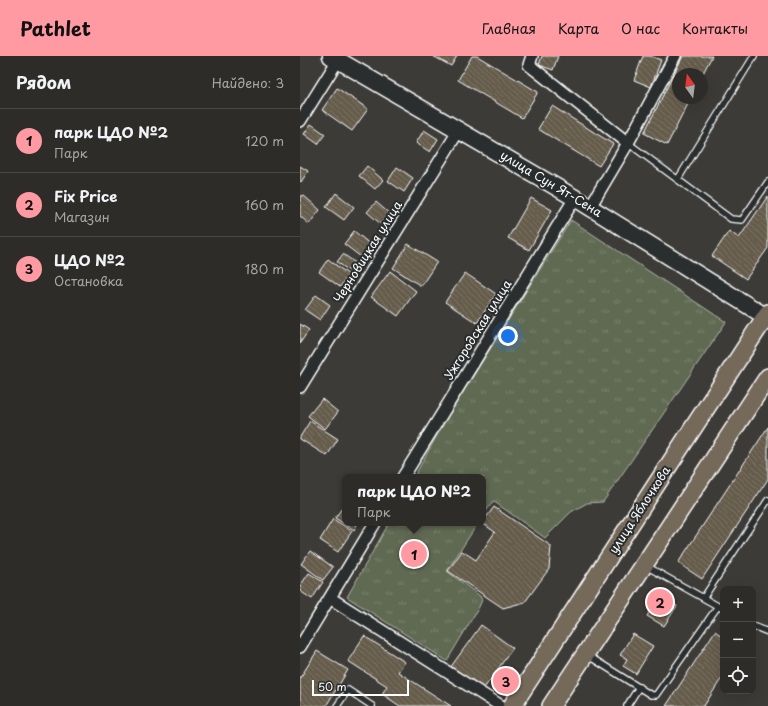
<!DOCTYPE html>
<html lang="ru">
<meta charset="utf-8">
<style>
body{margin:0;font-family:"Playpen Sans",sans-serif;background:#393835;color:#f1f3f6}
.controls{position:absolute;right:12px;bottom:12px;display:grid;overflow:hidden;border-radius:8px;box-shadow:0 4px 16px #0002}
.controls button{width:36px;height:36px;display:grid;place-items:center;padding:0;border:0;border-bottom:1px solid #484846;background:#2d2c29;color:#f1f3f6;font:20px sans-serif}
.compass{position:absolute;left:372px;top:12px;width:36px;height:36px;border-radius:50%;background:#2d2c29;box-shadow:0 4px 16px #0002;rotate:346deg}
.scale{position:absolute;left:12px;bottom:10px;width:97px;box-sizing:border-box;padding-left:4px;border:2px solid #fff;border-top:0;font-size:11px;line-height:14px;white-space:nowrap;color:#fff;-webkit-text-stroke:3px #2a2d2e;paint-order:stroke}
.you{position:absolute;left:208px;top:280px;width:14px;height:14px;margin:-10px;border:3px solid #fff;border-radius:50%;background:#1a73e8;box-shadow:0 0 0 6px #1a73e833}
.badge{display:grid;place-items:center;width:26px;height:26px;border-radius:50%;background:#ff9aa2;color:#111;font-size:13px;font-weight:700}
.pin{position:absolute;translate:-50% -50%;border:2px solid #fff;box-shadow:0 1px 4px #0006}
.popup{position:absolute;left:42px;top:418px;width:144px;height:52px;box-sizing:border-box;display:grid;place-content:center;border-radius:8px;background:#2d2c29;filter:drop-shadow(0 1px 3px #0005);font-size:13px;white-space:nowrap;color:#a7a7a8}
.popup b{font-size:15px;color:#f1f3f6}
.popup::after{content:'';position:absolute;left:50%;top:100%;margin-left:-8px;border:8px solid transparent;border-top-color:#2d2c29}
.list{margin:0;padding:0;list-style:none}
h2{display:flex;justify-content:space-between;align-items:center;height:52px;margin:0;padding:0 16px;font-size:17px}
h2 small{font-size:13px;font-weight:400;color:#a7a7a8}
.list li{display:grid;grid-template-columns:26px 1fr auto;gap:12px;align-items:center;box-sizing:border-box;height:64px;padding:0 16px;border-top:1px solid #484846}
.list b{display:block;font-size:15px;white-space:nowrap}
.list p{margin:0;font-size:13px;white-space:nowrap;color:#a7a7a8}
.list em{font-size:13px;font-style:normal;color:#a7a7a8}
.icon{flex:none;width:22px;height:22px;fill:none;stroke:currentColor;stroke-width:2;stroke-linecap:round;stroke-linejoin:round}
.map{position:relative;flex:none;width:468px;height:650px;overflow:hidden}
header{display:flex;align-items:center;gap:24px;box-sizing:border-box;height:56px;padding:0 20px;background:#ff9aa2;color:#111}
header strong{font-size:19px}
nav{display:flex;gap:22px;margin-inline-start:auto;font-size:14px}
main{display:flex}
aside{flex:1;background:#2d2c29}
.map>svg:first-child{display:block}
.park{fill:url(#park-tufts);stroke:#b0b5a8}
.building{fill:url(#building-back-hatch);stroke:#fff}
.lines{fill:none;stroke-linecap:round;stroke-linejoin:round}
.lane-casing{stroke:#fff;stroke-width:8}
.street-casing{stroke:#fff;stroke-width:14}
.secondary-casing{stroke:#fff;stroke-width:19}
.primary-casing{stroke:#fff;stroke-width:20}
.lane{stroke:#2a2d2e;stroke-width:5.5}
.street{stroke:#2a2d2e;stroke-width:11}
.secondary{stroke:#2a2d2e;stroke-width:16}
.primary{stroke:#746a5a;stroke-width:17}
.labels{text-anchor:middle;stroke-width:4;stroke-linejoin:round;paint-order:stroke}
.street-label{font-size:12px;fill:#fff;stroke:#2a2d2e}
</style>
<header>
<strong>Pathlet</strong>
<nav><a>Главная</a><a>Карта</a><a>О нас</a><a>Контакты</a></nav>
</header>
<main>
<aside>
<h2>Рядом<small>Найдено: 3</small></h2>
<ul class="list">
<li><span class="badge">1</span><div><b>парк ЦДО №2</b><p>Парк</p></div><em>120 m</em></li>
<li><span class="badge">2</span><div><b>Fix Price</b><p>Магазин</p></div><em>160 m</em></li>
<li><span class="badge">3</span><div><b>ЦДО №2</b><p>Остановка</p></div><em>180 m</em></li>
</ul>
</aside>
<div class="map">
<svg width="468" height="650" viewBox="0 0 468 650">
<defs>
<pattern id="park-tufts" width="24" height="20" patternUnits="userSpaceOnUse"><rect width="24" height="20" fill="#616b52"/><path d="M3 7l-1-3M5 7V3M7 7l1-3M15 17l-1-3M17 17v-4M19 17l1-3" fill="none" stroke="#79816c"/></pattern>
<pattern id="building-back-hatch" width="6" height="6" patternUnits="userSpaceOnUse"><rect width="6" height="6" fill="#655c4c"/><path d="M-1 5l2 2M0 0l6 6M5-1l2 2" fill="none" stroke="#7c7467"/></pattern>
</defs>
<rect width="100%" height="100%" fill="#3c3b37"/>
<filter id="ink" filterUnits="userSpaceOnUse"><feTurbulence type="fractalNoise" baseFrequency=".025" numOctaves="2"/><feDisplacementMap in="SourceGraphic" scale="8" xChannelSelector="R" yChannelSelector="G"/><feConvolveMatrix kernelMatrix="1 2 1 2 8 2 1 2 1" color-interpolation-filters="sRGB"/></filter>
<g filter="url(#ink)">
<path class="park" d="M 271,164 L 426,266 L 303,446 L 287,447 L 271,456 L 245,482 L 193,445 L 183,460 L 183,421 L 114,421 L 146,363 Z
M 89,467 L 178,467 L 147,515 L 180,540 L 182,544 L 179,551 L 147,605 L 47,541 Z"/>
<path class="building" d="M 133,0 L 157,0 L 151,10 Z
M 172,0 L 177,0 L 238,36 L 222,62 L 158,24 Z
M 242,0 L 258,0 L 253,14 L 239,9 Z
M 343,0 L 350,0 L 361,4 L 351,31 L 334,24 Z
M 383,0 L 412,0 L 402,19 L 402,18 L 378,18 L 378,42 L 391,42 L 367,89 L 344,77 Z
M 37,32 L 68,53 L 52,75 L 22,54 Z
M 252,50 L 313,88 L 299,110 L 238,73 Z
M 11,68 L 25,78 L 18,88 L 4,78 Z
M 124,74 L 138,83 L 130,96 L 116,87 Z
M 0,110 L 8,115 L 1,126 L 0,125 Z
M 67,110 L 83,124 L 75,133 L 59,120 Z
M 97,111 L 113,122 L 104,136 L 88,125 Z
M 36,137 L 54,151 L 44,164 L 26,151 Z
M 3,139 L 20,154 L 9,168 L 0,160 L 0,141 Z
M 468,140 L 468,192 L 446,223 L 412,200 L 429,175 L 439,182 Z
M 231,142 L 252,154 L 229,194 L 208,182 Z
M 76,146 L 91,159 L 82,169 L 67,156 Z
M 54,175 L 71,189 L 61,201 L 44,188 Z
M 108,188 L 137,206 L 121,230 L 93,212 Z
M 43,198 L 57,208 L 51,216 L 37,206 Z
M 28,203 L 49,219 L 40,231 L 19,216 Z
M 90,215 L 116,235 L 98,260 L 71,241 Z
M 165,217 L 196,238 L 177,267 L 145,246 Z
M 16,239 L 30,249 L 20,264 L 5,254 Z
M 0,268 L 9,274 L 0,287 Z
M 22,343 L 38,356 L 25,373 L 8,360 Z
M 10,365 L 38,383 L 27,400 L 0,383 L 0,381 Z
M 468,371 L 468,423 L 402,523 L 378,507 Z
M 44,449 L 45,449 L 45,467 L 58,467 L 54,474 L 35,462 Z
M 194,451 L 251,490 L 249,513 L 225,546 L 203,552 L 148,515 L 162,495 L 176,504 L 195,476 L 182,467 Z
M 33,463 L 52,475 L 38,496 L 20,484 Z
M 10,495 L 33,511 L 23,524 L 1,508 Z
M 9,517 L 23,526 L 12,543 L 0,535 L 0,530 Z
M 360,539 L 377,550 L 364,570 L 347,560 Z
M 181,569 L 213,592 L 182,635 L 150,612 Z
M 415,575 L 423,581 L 423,620 L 404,650 L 366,650 Z
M 333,578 L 353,590 L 336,618 L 323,610 L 327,603 L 320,599 Z
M 64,580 L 105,606 L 98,616 L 151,650 L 100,650 L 82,638 L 87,630 L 48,605 Z
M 17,595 L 48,614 L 26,650 L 0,650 L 0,622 Z"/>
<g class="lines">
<g class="lane-casing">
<path id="lane" d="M 328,87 L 431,163 L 442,164 L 468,126
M 378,123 L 454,0
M 346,510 L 423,553
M 404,541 L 468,444
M 453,570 L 468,576
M 287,599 L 351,639 L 356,639 L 418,550
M 37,650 L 48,634 L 72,650
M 327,650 L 339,631"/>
</g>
<g class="street-casing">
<path id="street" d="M 232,0 L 229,9 L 328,87
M 0,65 L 38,4
M 290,151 L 328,87 L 375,0
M 0,331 L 159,74
M 103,421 L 275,142
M 30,542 L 201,650
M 0,591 L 75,467"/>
</g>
<g class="secondary-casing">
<path id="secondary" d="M 31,0 L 275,142 L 468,262"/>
</g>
<g class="primary-casing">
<path id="primary" d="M 212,650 L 468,257
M 251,650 L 468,321"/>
</g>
<use href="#lane" class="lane"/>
<use href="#street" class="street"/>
<use href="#secondary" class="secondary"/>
<use href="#primary" class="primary"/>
</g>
</g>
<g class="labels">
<g class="street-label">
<text transform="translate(251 128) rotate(31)" y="4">улица Сун Ят-Сена</text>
<text transform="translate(68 196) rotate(-58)" y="4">Черновицкая улица</text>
<text transform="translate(178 274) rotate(-58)" y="4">Ужгородская улица</text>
<text transform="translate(340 454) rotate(-57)" y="4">улица Яблочкова</text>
</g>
</g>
</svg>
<div class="controls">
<button>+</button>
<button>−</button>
<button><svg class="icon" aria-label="locate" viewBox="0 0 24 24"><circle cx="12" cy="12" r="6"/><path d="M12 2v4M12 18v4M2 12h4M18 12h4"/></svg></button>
</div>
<svg class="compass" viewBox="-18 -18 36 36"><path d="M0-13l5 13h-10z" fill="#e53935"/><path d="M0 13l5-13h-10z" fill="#a7a7a8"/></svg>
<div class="scale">50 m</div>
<div class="you"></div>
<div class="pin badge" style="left:114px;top:498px">1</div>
<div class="popup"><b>парк ЦДО №2</b>Парк</div>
<div class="pin badge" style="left:360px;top:546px">2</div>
<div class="pin badge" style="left:206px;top:625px">3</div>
</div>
</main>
